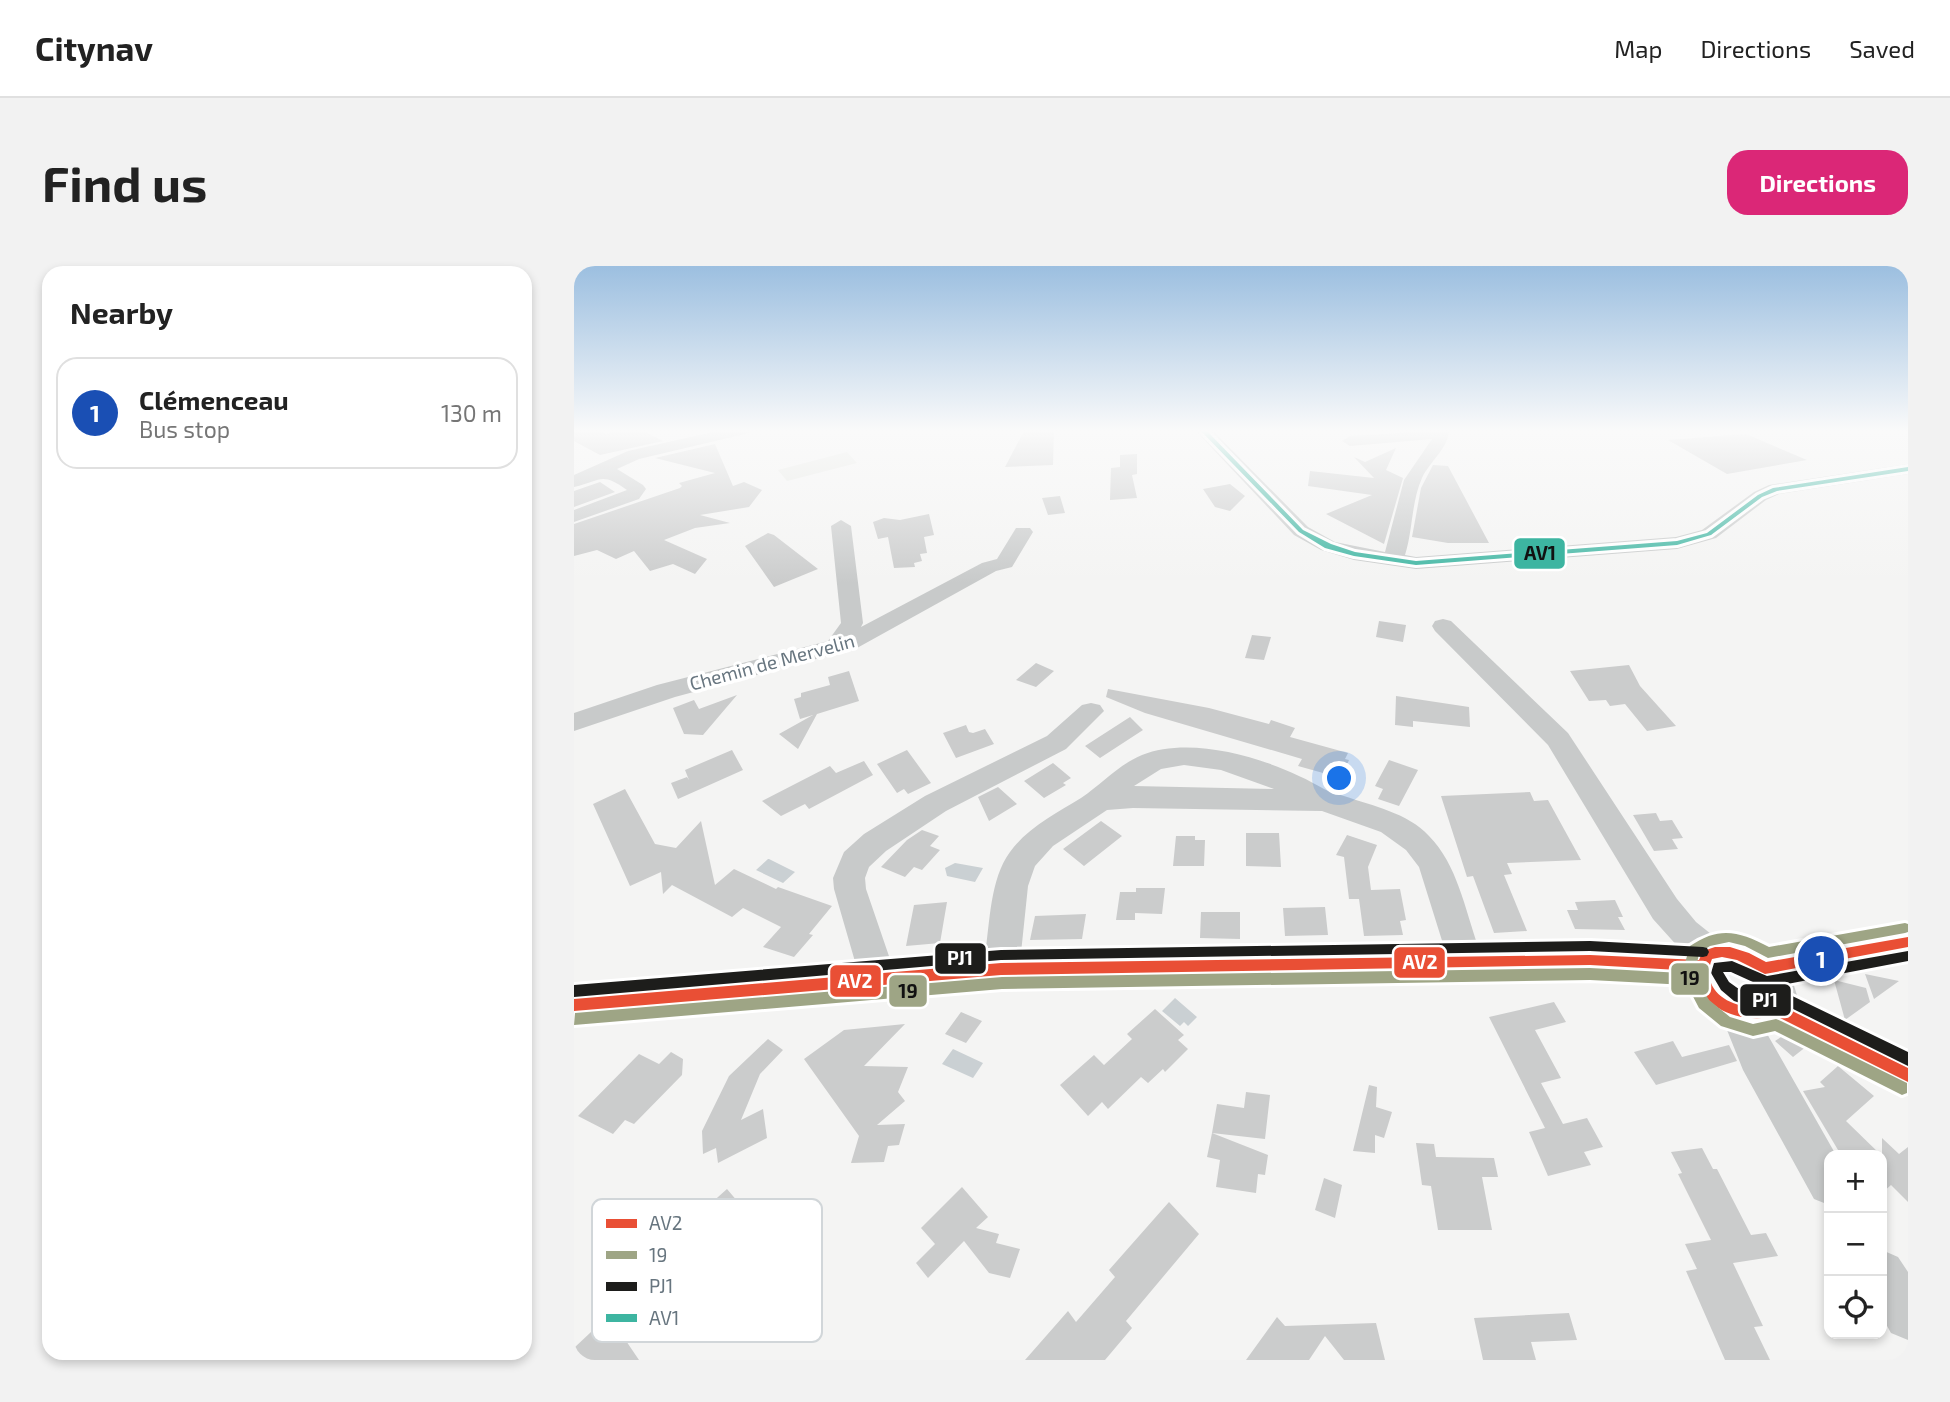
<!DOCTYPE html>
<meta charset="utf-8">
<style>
body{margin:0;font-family:"Exo 2",sans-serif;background:#f2f2f2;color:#222}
.controls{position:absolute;right:21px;bottom:21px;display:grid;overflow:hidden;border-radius:14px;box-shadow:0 4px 10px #0003}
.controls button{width:63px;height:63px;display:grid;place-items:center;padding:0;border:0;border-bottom:2px solid #e0e0e0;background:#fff;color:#222;font:35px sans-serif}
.you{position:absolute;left:766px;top:513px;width:24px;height:24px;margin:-18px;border:5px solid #fff;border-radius:50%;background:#1a73e8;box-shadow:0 0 0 10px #1a73e833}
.badge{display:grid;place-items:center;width:46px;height:46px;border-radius:50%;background:#db2777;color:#fff;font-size:23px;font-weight:700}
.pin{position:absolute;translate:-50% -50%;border:4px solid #fff;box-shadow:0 2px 7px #0006}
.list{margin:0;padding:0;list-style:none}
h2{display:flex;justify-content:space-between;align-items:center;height:91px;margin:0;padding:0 28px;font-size:30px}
h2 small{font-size:23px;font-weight:400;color:#767676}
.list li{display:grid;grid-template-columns:46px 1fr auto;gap:21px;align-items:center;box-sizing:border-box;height:112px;margin:0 14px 14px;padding:0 14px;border:2px solid #e0e0e0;border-radius:21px}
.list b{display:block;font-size:26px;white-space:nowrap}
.list p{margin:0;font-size:23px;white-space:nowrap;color:#767676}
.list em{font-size:23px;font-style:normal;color:#767676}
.icon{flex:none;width:38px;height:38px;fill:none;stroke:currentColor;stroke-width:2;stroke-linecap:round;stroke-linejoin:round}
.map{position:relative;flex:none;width:1334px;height:1094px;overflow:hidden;border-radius:21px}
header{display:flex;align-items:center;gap:42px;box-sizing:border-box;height:98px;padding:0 35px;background:#fff;border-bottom:2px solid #e0e0e0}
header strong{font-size:33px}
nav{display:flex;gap:38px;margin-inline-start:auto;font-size:24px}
.intro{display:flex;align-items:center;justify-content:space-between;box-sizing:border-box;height:168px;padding:0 42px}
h1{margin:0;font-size:49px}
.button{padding:18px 32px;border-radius:21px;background:#db2777;color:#fff;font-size:24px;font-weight:700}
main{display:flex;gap:42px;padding:0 42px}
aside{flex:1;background:#fff;border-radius:21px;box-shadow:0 4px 10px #0003}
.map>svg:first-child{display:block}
.green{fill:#e4e6e1}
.water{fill:#cad0d3}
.building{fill:#cbcccc}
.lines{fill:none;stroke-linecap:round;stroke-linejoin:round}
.minor{fill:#c8caca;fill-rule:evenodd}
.bus-1-casing{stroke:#fff;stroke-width:6}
.bus-2-casing{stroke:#fff;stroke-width:6}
.bus-3-casing{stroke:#fff;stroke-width:6}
.bus-4-casing{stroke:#fff;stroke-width:6}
.bus-1{fill:#e94f35;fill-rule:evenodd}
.bus-2{fill:#9ea585;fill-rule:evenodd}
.bus-3{fill:#1d1d1b;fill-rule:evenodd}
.bus-4{fill:#3db5a1;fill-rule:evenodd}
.labels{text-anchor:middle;stroke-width:7;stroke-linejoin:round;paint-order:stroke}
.far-street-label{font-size:19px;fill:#67757f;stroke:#fff}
.key{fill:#fff;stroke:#d1d6d9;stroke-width:2}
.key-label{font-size:19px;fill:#67757f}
.line-badge{stroke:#fff;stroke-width:2.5}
.badge-label{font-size:19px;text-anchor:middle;font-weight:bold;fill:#fff}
.pale-badge-label{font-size:19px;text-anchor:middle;font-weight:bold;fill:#111}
</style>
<header>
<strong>Citynav</strong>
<nav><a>Map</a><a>Directions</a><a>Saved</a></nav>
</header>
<div class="intro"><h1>Find us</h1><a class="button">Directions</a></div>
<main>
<aside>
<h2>Nearby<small></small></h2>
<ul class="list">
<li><span class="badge" style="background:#1a4fb4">1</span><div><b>Clémenceau</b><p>Bus stop</p></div><em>130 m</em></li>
</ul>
</aside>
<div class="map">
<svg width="1334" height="1094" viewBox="0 0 1334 1094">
<rect width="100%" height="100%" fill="#f4f4f3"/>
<path class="green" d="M 273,186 L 283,197 L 213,215 L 204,204 Z"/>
<path class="water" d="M 194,593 L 195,593 L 221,606 L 209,617 L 182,604 Z
M 381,597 L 409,602 L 401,616 L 373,610 L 371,602 Z
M 601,732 L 623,751 L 614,760 L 610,756 L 606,760 L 588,745 Z
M 379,783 L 409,797 L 399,812 L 368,798 Z"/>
<path class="building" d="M 0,164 L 25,164 L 32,168 L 45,164 L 67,164 L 89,175 L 26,189 L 0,175 Z
M 480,164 L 479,199 L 431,201 L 450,165 Z
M 1172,168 L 1233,194 L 1153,208 L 1094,174 Z
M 141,178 L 159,220 L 170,216 L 188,224 L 175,241 L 126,249 L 156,257 L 121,262 L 90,274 L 133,293 L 121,308 L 99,298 L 76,305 L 60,285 L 42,293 L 23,284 L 0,290 L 0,258 L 106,222 L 108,220 L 105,217 L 141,207 L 81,192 Z
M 822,182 L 812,204 L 829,212 L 810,278 L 752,248 L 798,229 L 734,220 L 736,205 L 800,212 L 780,191 L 791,196 Z
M 563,188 L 563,208 L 558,209 L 563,232 L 536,234 L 537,202 L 546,201 L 546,189 Z
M 859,199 L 874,200 L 915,277 L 874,277 L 838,271 L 847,222 Z
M 26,216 L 41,226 L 0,241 L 0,225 Z
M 656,218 L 671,230 L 656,245 L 641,241 L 629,223 Z
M 486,230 L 491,247 L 474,249 L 468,232 Z
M 355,248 L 360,269 L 350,271 L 353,287 L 346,288 L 348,295 L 340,297 L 341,301 L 320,302 L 314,271 L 304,273 L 299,256 L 310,252 L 326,254 Z
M 194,267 L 200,269 L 244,303 L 200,321 L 171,280 Z
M 805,355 L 832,359 L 829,376 L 802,371 Z
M 678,369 L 697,371 L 690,394 L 671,392 Z
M 462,397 L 480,405 L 462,421 L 442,414 Z
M 1055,399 L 1066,420 L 1102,460 L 1073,465 L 1051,438 L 1036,440 L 1032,434 L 1015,435 L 996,405 Z
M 275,405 L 285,435 L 243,448 L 224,483 L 205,468 L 239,449 L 226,453 L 220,433 L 227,431 L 227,427 L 256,419 L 254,411 Z
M 534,423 L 635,442 L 695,458 L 697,454 L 721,462 L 716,471 L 774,487 L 771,493 L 775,494 L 767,512 L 724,500 L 728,493 L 571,447 L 532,431 Z
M 163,429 L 129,469 L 110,468 L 99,442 L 120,434 L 125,443 Z
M 822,430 L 895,441 L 896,461 L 839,455 L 839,461 L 821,459 Z
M 556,451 L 569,464 L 526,492 L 511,480 Z
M 392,459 L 395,466 L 399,467 L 411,463 L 420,478 L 382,492 L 369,467 Z
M 158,484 L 169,504 L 104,533 L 97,517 L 113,511 L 115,514 L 111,504 Z
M 333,484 L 357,517 L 334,528 L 330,523 L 323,527 L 303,498 Z
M 815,494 L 844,504 L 825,540 L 804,533 L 809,523 L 801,520 Z
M 290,495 L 299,509 L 235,543 L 231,538 L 207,550 L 188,535 L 256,500 L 262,507 Z
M 479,497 L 497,512 L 489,517 L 492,519 L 470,532 L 450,515 Z
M 424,521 L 443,538 L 415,555 L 404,531 Z
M 51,523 L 81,578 L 102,582 L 127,555 L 141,619 L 160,603 L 202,623 L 204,621 L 258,640 L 235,668 L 239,669 L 220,691 L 189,681 L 207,661 L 169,642 L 158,651 L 98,619 L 89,628 L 87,606 L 56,620 L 19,538 Z
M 956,526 L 960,535 L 974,534 L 1007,594 L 933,597 L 938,608 L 930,609 L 953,665 L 920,667 L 899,610 L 893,611 L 867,530 Z
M 1082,547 L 1086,555 L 1098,554 L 1109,572 L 1098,573 L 1104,583 L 1080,585 L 1059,549 Z
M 527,555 L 548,570 L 510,600 L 489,583 Z
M 348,564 L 365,570 L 356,580 L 366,584 L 348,604 L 340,601 L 331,611 L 307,601 L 333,574 Z
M 672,567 L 705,567 L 707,601 L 672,600 Z
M 773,569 L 803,579 L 794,601 L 797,624 L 826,623 L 832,654 L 826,655 L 829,669 L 790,670 L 785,633 L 775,633 L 770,591 L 762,589 Z
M 602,570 L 621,570 L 621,574 L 631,574 L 630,600 L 599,600 Z
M 562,622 L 591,622 L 588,648 L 561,647 L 561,654 L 542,654 L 546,626 L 562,626 Z
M 1041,634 L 1049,651 L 1044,651 L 1051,664 L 1001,663 L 993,644 L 1004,644 L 1001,636 Z
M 373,636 L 366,677 L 332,680 L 340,639 Z
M 751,641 L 754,669 L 711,670 L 709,642 Z
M 627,646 L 666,646 L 666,673 L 626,672 Z
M 512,648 L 508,673 L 456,674 L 461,650 Z
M 1291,708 L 1325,715 L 1300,733 Z
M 1260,714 L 1292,722 L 1296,736 L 1271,754 Z
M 980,736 L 992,756 L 961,764 L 987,812 L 967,817 L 989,858 L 1013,852 L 1029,881 L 1010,886 L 1017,899 L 974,910 L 955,866 L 971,862 L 915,751 Z
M 581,743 L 610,769 L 604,774 L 614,783 L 591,806 L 589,803 L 574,817 L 567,811 L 534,843 L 528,836 L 514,850 L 486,819 L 520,789 L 530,799 L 558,773 L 553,768 Z
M 387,746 L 408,755 L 392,777 L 371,768 Z
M 331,758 L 290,800 L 334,801 L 324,826 L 331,835 L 303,859 L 331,858 L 325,879 L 314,880 L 310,896 L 277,897 L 285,870 L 230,793 L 270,764 Z
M 1210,769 L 1233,780 L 1219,791 L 1201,775 Z
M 194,773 L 209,784 L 186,808 L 167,854 L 189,843 L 193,872 L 144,897 L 142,882 L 129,888 L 128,865 L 155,810 Z
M 1099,775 L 1108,791 L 1155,779 L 1163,795 L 1082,819 L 1060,786 Z
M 97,786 L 109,793 L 108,809 L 60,858 L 51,854 L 39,868 L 4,850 L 65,788 L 85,798 Z
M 1264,800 L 1300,830 L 1272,855 L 1307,889 L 1267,889 L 1229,825 L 1251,821 L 1246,816 Z
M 795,819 L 803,821 L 802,841 L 818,846 L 810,872 L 801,869 L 801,887 L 779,885 Z
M 672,826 L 696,829 L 691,873 L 638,867 L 643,838 L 670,842 Z
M 638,867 L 694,889 L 691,909 L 684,908 L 682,927 L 642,921 L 646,894 L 633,891 Z
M 1308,872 L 1325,888 L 1334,881 L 1334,936 L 1317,919 L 1308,927 Z
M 842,877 L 860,878 L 862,891 L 920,892 L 924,911 L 908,911 L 918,964 L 864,964 L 857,920 L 848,919 Z
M 1128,882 L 1139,903 L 1143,903 L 1177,969 L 1192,967 L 1204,990 L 1159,997 L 1189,1060 L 1180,1061 L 1196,1094 L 1151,1094 L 1112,1005 L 1123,1003 L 1111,978 L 1137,974 L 1104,908 L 1108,907 L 1097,886 Z
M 750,912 L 768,919 L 761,952 L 741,944 Z
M 388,921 L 414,951 L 402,962 L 425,968 L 422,977 L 446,983 L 436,1012 L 415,1007 L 390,975 L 354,1012 L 342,997 L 361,978 L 347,962 Z
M 153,923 L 170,943 L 44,1063 L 65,1094 L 0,1094 L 0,1082 L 34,1050 L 25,1037 Z
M 595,936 L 625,968 L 552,1055 L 558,1062 L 531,1094 L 451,1094 L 494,1045 L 502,1056 L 541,1011 L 535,1004 Z
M 995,1047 L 1003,1074 L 957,1076 L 962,1094 L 909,1094 L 900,1052 Z
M 703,1051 L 711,1060 L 802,1057 L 811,1094 L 770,1094 L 751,1070 L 735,1094 L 672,1094 Z"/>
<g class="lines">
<path class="minor" d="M 148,164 L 177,164 L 175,167 L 65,193 L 43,203 L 69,219 L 72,223 L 65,233 L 0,256 L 0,244 L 53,224 C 27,205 27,215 0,221 L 0,209 L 54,185 Z
M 621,164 L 638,164 L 734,261 L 761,276 L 811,286 L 830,214 L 858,173 L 776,180 L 768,175 L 776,170 L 875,164 C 874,183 856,195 848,212 C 837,237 839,264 831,289 L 842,291 L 1102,271 L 1128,264 L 1180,226 L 1195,219 L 1334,198 L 1334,208 L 1205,228 L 1192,234 L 1142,272 L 1103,283 L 842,303 L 780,294 L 747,284 L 720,269 Z
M 267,254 L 277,260 L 289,357 L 287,361 L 408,297 L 423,293 L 442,262 L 456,262 L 459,266 L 438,301 L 422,305 L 283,382 L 101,431 L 0,465 L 0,447 L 83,419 L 254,375 L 267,357 L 257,260 Z
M 869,353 L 877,355 L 994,467 L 1103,633 L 1122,656 L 1142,672 C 1167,667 1182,686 1199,685 C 1244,682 1290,669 1334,661 L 1334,691 L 1218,713 L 1225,736 L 1334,789 L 1334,828 L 1202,762 L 1192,766 L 1262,889 L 1255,889 L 1255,939 L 1240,933 L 1169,804 L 1151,759 L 1135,749 L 1125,737 L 1113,715 L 1016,709 L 893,713 L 887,711 L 427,719 L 0,756 L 0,722 L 282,699 L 260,623 L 259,612 L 270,586 L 290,568 L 351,530 L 473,470 L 508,439 L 517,437 L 526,439 L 530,445 L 492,483 L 372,545 L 312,585 L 295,601 L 291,612 L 292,623 L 317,696 L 411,689 C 416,656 416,613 436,586 C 453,562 483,547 507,532 C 528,518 544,499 568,489 C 621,468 703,495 750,523 C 755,526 764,528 770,530 C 799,540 834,547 855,570 C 883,598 891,643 904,680 L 1016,679 L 1106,683 L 1079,653 L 974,479 L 861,365 L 858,360 L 861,355 ZM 610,499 L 647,504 L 700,523 L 560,520 L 587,503 ZM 559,542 L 748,545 L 807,566 L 832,584 L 845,601 L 870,681 L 447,687 L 454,620 L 461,600 L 479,580 L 533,544 ZM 1153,700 C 1168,704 1185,714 1188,731 L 1185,734 C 1168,733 1150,721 1146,703 Z
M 1308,984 L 1324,991 L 1334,1006 L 1334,1074 L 1317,1067 L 1308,1051 Z"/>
<g class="bus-1-casing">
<path id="bus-1" d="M 1334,671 L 1334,681 L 1191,708 L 1163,694 L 1148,691 L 1138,693 C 1127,720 1149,738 1175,741 C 1186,742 1198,737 1208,740 L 1334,802 L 1334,816 L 1202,750 C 1169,758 1125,745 1122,705 L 1016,699 L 427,709 L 0,745 L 0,733 L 427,697 L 1016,689 L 1125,694 L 1129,685 L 1141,681 L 1156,681 L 1175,687 L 1192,696 Z"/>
</g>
<g class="bus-2-casing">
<path id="bus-2" d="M 1331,657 L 1334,658 L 1334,666 L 1331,667 L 1194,692 L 1171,680 L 1155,676 L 1136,680 L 1125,687 L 1121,708 L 1131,710 L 1133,714 L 1131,718 L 1127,720 L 1135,734 L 1156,751 L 1179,758 L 1202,753 L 1207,755 L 1333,817 L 1333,827 L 1328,829 L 1201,765 L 1179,770 L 1147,760 L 1125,742 L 1113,719 L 1016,714 L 428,723 L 0,759 L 1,747 L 428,711 L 1016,702 L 1108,707 L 1116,680 C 1145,660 1165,665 1195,681 Z"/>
</g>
<g class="bus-3-casing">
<path id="bus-3" d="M 1016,675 L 1129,681 L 1133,682 L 1135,686 L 1133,690 L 1129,691 L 1016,685 L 427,694 L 0,731 L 0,719 L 427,684 Z
M 1334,685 L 1334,695 L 1192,722 L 1157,706 L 1149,706 L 1155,716 L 1169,726 L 1181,730 L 1208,725 L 1334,786 L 1334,800 L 1207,737 L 1181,742 L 1160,735 L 1147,724 L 1137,707 L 1140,697 L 1158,695 L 1193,710 Z"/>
</g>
<g class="bus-4-casing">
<path id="bus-4" d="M 626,164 L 632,164 L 729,264 L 757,278 L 781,286 L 842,295 L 1103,275 L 1133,267 L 1184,229 L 1199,222 L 1334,201 L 1334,205 L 1203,225 L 1188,231 L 1137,269 L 1103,279 L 842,299 L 780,290 L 751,282 L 725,266 Z"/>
</g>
<use href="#bus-1" class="bus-1"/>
<use href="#bus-2" class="bus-2"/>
<use href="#bus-3" class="bus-3"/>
<use href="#bus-4" class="bus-4"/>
</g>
<linearGradient id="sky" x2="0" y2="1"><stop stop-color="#9cbfe0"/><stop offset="0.52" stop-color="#fafafa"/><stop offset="1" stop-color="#fafafa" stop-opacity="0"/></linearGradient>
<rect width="1334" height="317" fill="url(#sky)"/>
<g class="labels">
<g class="far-street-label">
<text transform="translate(198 396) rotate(-15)" y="7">Chemin de Mervelin</text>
</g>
</g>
<rect x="18" y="933" width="230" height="143" rx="10" class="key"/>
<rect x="32" y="953" width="31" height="9" fill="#e94f35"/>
<rect x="32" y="985" width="31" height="8" fill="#9ea585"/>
<rect x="32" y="1016" width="31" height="9" fill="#1d1d1b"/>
<rect x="32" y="1048" width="31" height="8" fill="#3db5a1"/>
<g class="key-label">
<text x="75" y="964">AV2</text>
<text x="75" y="996">19</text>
<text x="75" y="1027">PJ1</text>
<text x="75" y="1059">AV1</text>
</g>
<g class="line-badge">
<rect x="939" y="271" width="53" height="33" rx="7" fill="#3db5a1"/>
<rect x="360" y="676" width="53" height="33" rx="7" fill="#1d1d1b"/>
<rect x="819" y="680" width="53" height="33" rx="7" fill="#e94f35"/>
<rect x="1096" y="696" width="40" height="34" rx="7" fill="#9ea585"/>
<rect x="255" y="698" width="53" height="34" rx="7" fill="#e94f35"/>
<rect x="314" y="708" width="40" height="34" rx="7" fill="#9ea585"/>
<rect x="1165" y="717" width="53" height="34" rx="7" fill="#1d1d1b"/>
</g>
<g class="badge-label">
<text x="386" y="699">PJ1</text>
<text x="846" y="703">AV2</text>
<text x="281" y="722">AV2</text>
<text x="1191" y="741">PJ1</text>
</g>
<g class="pale-badge-label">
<text x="966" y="294">AV1</text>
<text x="1116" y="719">19</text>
<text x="334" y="732">19</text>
</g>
</svg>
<div class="controls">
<button>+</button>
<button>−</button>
<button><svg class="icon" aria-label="locate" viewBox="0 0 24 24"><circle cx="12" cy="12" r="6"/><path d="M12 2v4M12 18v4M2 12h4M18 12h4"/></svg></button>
</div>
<div class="you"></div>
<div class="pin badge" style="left:1247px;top:693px;background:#1a4fb4">1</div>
</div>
</main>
